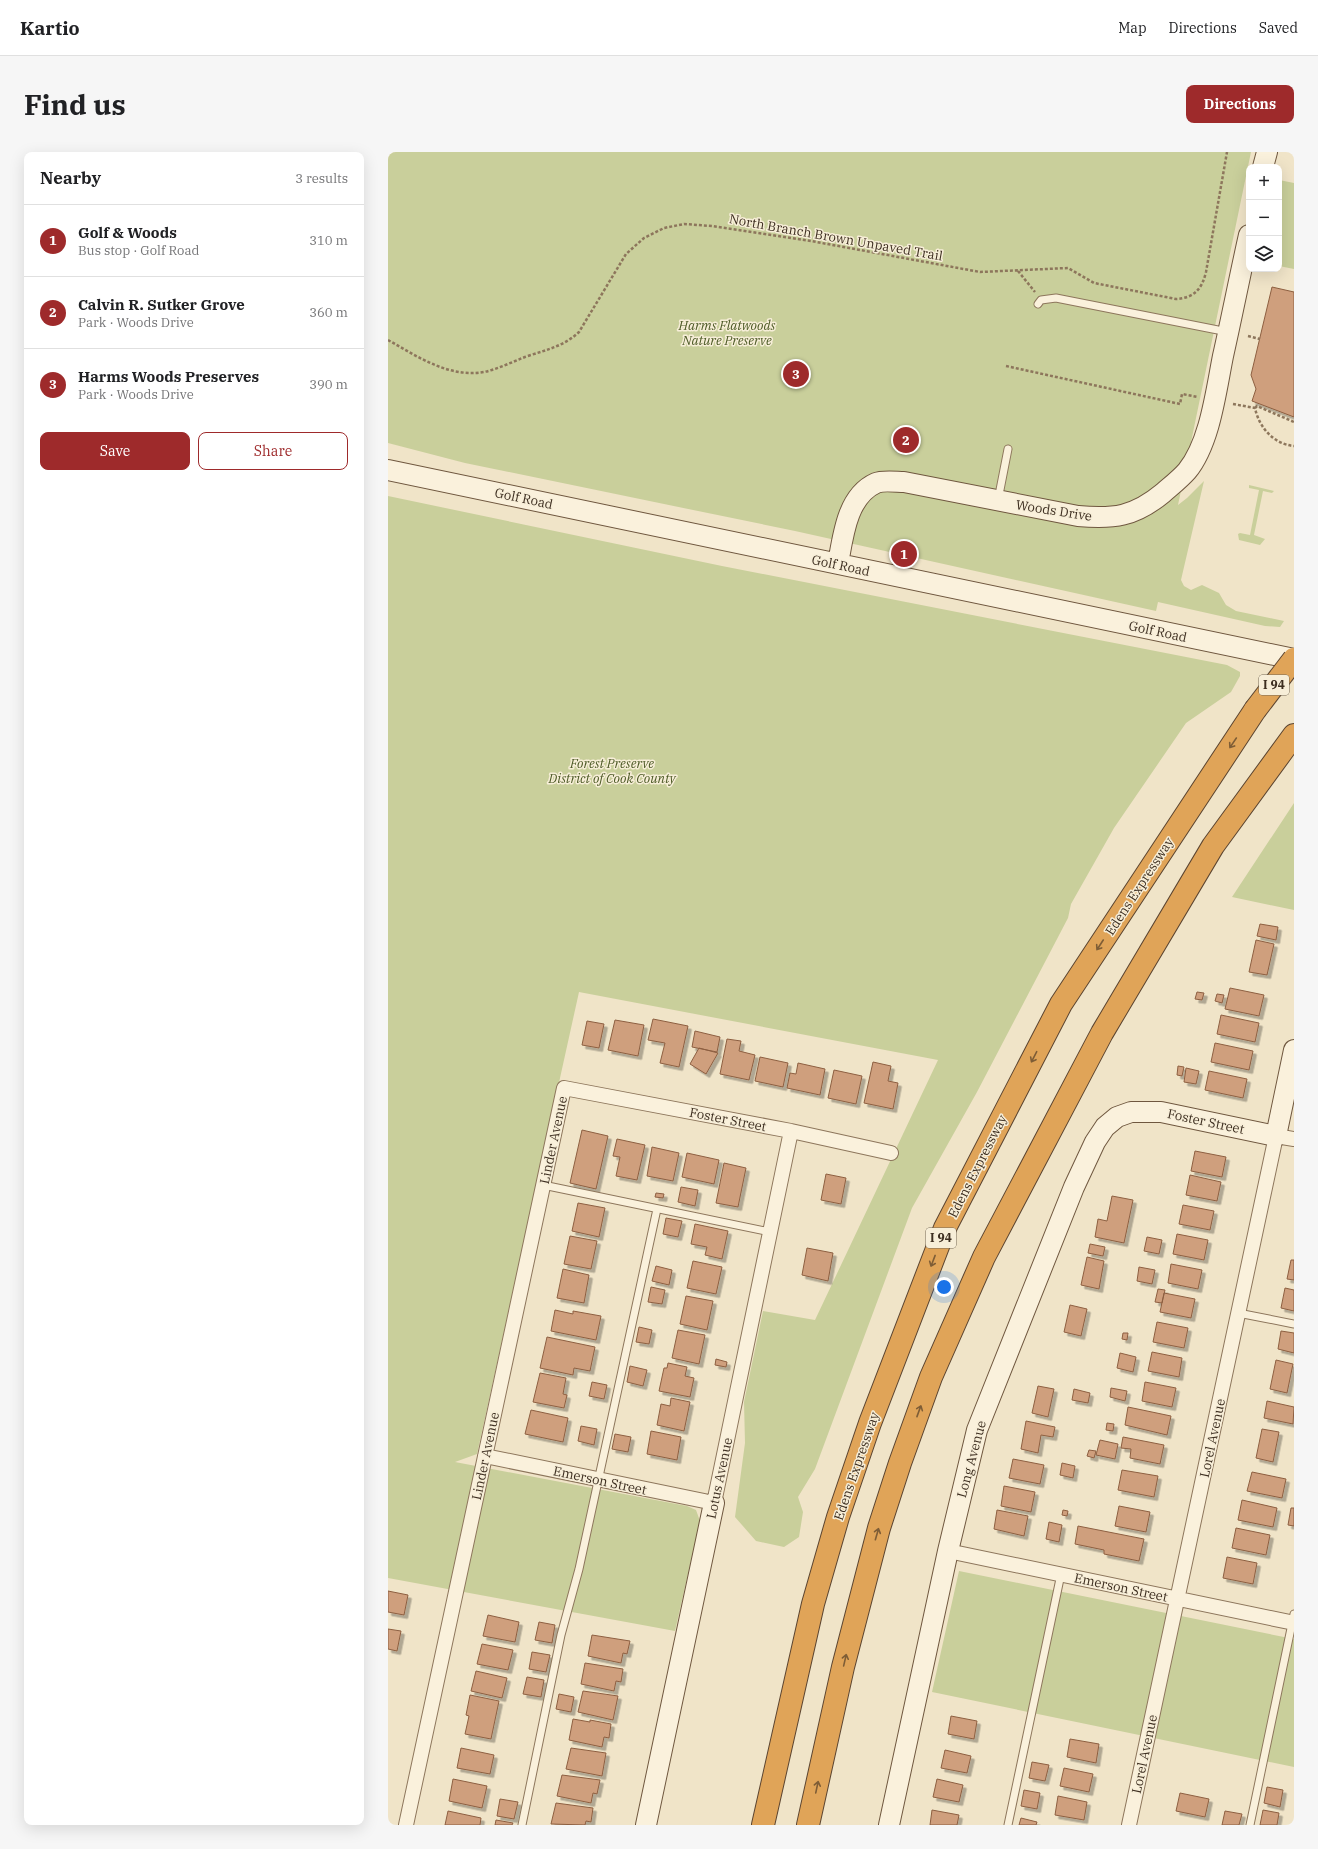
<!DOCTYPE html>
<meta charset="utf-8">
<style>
body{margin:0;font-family:"IBM Plex Serif",serif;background:#f6f6f6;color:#202124}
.controls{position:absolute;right:12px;top:12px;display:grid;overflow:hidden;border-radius:8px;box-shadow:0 4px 16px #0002}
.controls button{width:36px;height:36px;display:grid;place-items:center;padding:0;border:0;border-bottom:1px solid #e0e0e0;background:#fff;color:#202124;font:20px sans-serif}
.you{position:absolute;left:556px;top:1135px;width:14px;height:14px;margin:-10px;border:3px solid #fff;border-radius:50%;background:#1a73e8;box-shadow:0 0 0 6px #1a73e833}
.badge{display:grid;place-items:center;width:26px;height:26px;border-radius:50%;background:#9e2a2b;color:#fff;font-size:13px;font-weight:700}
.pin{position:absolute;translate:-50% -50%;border:2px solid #fff;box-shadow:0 1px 4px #0006}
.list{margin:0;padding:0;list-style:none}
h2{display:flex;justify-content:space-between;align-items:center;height:52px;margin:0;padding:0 16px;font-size:17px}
h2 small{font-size:13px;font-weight:400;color:#757577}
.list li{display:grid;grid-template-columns:26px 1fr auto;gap:12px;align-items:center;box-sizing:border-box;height:72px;padding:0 16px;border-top:1px solid #e0e0e0}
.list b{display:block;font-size:15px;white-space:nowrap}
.list p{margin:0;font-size:13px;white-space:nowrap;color:#757577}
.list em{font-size:13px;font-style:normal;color:#757577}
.actions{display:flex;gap:8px;padding:12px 16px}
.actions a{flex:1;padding:9px 0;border:1px solid #9e2a2b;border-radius:8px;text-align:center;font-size:14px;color:#9e2a2b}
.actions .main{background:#9e2a2b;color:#fff}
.icon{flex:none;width:22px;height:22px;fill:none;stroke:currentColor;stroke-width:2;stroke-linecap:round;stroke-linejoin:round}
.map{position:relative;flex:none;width:906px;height:1673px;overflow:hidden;border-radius:8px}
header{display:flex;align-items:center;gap:24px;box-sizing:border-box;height:56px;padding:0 20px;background:#fff;border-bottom:1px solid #e0e0e0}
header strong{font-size:19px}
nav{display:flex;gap:22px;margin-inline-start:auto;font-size:14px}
.intro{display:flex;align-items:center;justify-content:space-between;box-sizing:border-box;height:96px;padding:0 24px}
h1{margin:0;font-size:28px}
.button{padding:10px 18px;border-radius:8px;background:#9e2a2b;color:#fff;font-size:14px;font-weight:700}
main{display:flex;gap:24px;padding:0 24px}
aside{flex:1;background:#fff;border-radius:8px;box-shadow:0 4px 16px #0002}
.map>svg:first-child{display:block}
.green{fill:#c9cf9b}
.building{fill:#cf9f7d;stroke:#8d5f41;filter:url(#shadow)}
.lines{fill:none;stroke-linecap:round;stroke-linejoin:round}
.lane-casing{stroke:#8d765c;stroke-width:9}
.street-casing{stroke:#8d765c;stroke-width:16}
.secondary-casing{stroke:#6f573f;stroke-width:22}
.highway-casing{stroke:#5b4430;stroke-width:24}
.path{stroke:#8d765c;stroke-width:2.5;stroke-dasharray:3 2;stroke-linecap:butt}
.lane{stroke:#faf1dc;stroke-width:7}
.street{stroke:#faf1dc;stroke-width:14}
.secondary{stroke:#faf1dc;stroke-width:20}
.highway{stroke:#e0a458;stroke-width:22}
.highway-bridge-casing{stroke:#5b4430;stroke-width:24;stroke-linecap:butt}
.highway-bridge{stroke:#e0a458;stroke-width:22}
.oneway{stroke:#7e5d36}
.labels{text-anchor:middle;stroke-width:3;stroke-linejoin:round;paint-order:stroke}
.shield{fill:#f7eed8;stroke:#756857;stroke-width:1}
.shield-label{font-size:12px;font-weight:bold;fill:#3d2e20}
.street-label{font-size:13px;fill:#3d2e20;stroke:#f7eed8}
.park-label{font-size:13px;font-style:italic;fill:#4d5a26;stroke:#f7eed8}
</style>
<header>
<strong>Kartio</strong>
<nav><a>Map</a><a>Directions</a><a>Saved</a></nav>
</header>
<div class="intro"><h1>Find us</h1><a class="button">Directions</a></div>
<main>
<aside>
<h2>Nearby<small>3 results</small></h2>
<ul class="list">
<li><span class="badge">1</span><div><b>Golf &amp; Woods</b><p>Bus stop · Golf Road</p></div><em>310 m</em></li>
<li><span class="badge">2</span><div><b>Calvin R. Sutker Grove</b><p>Park · Woods Drive</p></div><em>360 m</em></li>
<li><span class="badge">3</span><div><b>Harms Woods Preserves</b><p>Park · Woods Drive</p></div><em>390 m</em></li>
</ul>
<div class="actions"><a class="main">Save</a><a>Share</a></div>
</aside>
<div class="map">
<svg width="906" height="1673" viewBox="0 0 906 1673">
<defs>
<filter id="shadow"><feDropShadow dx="3.5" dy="3.5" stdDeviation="0" flood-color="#0004"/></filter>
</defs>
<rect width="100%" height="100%" fill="#f0e4c8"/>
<path class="green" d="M 0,0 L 863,0 L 790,353 L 799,346 L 816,329 L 793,428 L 796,434 L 803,438 L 814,433 L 831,441 L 838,453 L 848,459 L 896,469 L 892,475 L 877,474 L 770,450 L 768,459 L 407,379 L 77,311 L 0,291 Z
M 891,28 L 906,31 L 906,117 L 891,114 Z
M 861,333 L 886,339 L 884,341 L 875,339 L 866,383 L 877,387 L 872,393 L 851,388 L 850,382 L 852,381 L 862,383 L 871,338 L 861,336 Z
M 0,344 L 334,414 L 839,513 L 852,520 L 852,524 L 843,540 L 798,571 L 726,676 L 683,752 L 680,766 L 589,940 L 524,1056 L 427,1317 L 410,1345 L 415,1360 L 411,1385 L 396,1395 L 368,1389 L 347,1365 L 357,1291 L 356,1250 L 375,1159 L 427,1168 L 550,908 L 191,840 L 89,1302 L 67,1310 L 299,1354 L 308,1358 L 312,1369 L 287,1479 L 0,1426 Z
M 906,651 L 906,758 L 844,745 Z
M 571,1419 L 906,1487 L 906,1615 L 544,1540 Z"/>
<path class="building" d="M 884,135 L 906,140 L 906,265 L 864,249 L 868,237 L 863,223 Z
M 872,772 L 890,775 L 888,788 L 869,784 Z
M 868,788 L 886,792 L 879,823 L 861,820 Z
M 842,836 L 876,843 L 871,864 L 837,857 Z
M 809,840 L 816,841 L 814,848 L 807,847 Z
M 829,842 L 836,843 L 834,851 L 827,849 Z
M 833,863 L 871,871 L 867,890 L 829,882 Z
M 265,867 L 300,874 L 291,915 L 272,911 L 277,891 L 260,888 Z
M 227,868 L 256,873 L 250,904 L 220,898 Z
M 199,869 L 216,872 L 211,896 L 194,893 Z
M 307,879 L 332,885 L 329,900 L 304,895 Z
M 339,887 L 353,889 L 351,899 L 367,903 L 361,928 L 332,922 Z
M 827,891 L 865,899 L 861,918 L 823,910 Z
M 311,896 L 330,901 L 318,922 L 302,912 Z
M 372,905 L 400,911 L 395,935 L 367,929 Z
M 485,910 L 503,914 L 500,929 L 510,931 L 505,957 L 476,951 Z
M 410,911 L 437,917 L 432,943 L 399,936 L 402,921 L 408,922 Z
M 790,914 L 796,915 L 794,924 L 789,923 Z
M 798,916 L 811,919 L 808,932 L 796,930 Z
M 446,918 L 474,924 L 468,952 L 440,946 Z
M 821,919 L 859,927 L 855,946 L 817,938 Z
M 194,978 L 220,984 L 208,1037 L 182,1031 Z
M 229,987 L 257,993 L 249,1028 L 228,1024 L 232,1005 L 225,1004 Z
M 264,995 L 291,1001 L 285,1029 L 259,1024 Z
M 807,999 L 838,1005 L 834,1025 L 803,1019 Z
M 299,1001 L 331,1008 L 326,1032 L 294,1025 Z
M 336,1011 L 358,1016 L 350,1055 L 328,1051 Z
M 438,1022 L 458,1026 L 453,1052 L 433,1048 Z
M 802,1023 L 833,1030 L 829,1049 L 798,1043 Z
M 293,1035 L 310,1038 L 307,1054 L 290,1050 Z
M 268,1041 L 276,1042 L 275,1046 L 267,1045 Z
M 724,1044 L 745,1048 L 736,1091 L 707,1085 L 710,1067 L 719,1069 Z
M 190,1051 L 217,1056 L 211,1085 L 184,1079 Z
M 795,1053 L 826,1059 L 822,1078 L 791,1072 Z
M 278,1066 L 294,1069 L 290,1085 L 275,1082 Z
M 307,1072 L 340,1079 L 334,1107 L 317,1103 L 319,1095 L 303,1092 Z
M 789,1082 L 820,1088 L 816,1108 L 785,1102 Z
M 182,1084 L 209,1089 L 203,1117 L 176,1112 Z
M 759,1085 L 774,1088 L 771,1102 L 756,1099 Z
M 702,1092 L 717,1095 L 715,1104 L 700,1101 Z
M 419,1096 L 445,1101 L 440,1129 L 414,1123 Z
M 699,1105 L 716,1109 L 711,1137 L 693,1133 Z
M 903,1108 L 906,1108 L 906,1128 L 899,1127 Z
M 305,1109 L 334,1115 L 328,1142 L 299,1136 Z
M 783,1112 L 814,1118 L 810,1137 L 780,1131 Z
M 268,1114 L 284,1118 L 281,1133 L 264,1129 Z
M 751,1115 L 767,1118 L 764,1132 L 749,1129 Z
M 175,1117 L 201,1123 L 196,1151 L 169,1146 Z
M 263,1135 L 277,1138 L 274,1152 L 260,1150 Z
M 897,1136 L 906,1138 L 906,1159 L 893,1156 Z
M 770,1137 L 777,1138 L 774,1151 L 767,1150 Z
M 776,1141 L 807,1147 L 803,1166 L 772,1160 Z
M 298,1144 L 325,1149 L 319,1178 L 292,1172 Z
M 682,1153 L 699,1157 L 693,1184 L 676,1180 Z
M 167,1158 L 185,1162 L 185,1159 L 213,1164 L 208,1188 L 163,1179 Z
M 769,1170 L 800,1176 L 796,1196 L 765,1190 Z
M 251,1175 L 264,1178 L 261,1192 L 248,1190 Z
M 290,1178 L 317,1183 L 311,1212 L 284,1206 Z
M 893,1179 L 906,1181 L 906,1201 L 890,1197 Z
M 735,1181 L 740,1181 L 739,1188 L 734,1187 Z
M 159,1185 L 207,1195 L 202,1219 L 186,1216 L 185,1223 L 152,1216 Z
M 764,1200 L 794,1206 L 791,1225 L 760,1219 Z
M 732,1201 L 748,1205 L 745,1220 L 729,1216 Z
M 328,1207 L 339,1210 L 338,1215 L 327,1213 Z
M 888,1208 L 905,1212 L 899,1241 L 882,1237 Z
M 280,1211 L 299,1215 L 297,1224 L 306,1226 L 302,1245 L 271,1239 L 276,1216 L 279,1216 Z
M 242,1214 L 259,1218 L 255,1234 L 239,1230 Z
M 152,1221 L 178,1226 L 175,1242 L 179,1243 L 176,1256 L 145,1250 Z
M 204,1230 L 219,1233 L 216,1247 L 201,1244 Z
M 757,1230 L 788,1236 L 784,1255 L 754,1249 Z
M 650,1234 L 666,1237 L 660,1265 L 644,1261 Z
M 723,1236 L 739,1239 L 737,1249 L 722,1245 Z
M 686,1237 L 702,1241 L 700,1251 L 684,1248 Z
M 283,1246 L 302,1250 L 296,1279 L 269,1273 L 273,1252 L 282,1254 Z
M 879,1249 L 906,1255 L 905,1272 L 876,1266 Z
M 740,1255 L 783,1264 L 779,1283 L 737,1273 Z
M 143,1258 L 180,1266 L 175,1290 L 137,1282 Z
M 638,1269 L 667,1275 L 665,1285 L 653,1283 L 650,1301 L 633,1297 Z
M 719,1271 L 726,1272 L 725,1279 L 718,1278 Z
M 193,1274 L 209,1277 L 206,1293 L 190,1289 Z
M 874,1277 L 891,1280 L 885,1310 L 868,1306 Z
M 263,1279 L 293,1285 L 289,1308 L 259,1302 Z
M 227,1282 L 243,1285 L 240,1300 L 224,1297 Z
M 735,1285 L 776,1293 L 772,1312 L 742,1306 L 743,1297 L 733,1296 Z
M 712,1288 L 730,1292 L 727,1307 L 708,1303 Z
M 701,1298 L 708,1299 L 706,1306 L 699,1304 Z
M 625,1307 L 656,1313 L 652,1332 L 621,1326 Z
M 674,1311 L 687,1314 L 685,1326 L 672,1323 Z
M 734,1318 L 770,1324 L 766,1345 L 730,1338 Z
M 864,1320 L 898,1327 L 894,1346 L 859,1339 Z
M 616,1334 L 647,1340 L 643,1360 L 613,1354 Z
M 854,1348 L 889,1356 L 885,1375 L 850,1368 Z
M 731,1354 L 762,1360 L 758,1380 L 727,1374 Z
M 903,1356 L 906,1356 L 906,1374 L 900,1373 Z
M 609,1358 L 640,1364 L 636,1384 L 606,1377 Z
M 675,1358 L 680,1359 L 679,1364 L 674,1363 Z
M 661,1370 L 674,1373 L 671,1390 L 658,1387 Z
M 690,1374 L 756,1387 L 751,1409 L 716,1402 L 716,1398 L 687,1392 Z
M 848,1376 L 882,1383 L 878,1403 L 844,1396 Z
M 839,1405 L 869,1411 L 865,1432 L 835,1426 Z
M 0,1439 L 20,1443 L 16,1463 L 0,1460 Z
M 100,1463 L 131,1470 L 127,1490 L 95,1484 Z
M 151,1470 L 167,1473 L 164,1491 L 147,1488 Z
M 0,1477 L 13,1479 L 9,1499 L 0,1497 Z
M 204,1483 L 242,1489 L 239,1502 L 235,1501 L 233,1511 L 200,1504 Z
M 94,1492 L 125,1498 L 120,1518 L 89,1512 Z
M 144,1500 L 162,1503 L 158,1520 L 141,1517 Z
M 197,1511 L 235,1517 L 233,1530 L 228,1529 L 226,1539 L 193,1532 Z
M 88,1519 L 119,1526 L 114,1546 L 83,1539 Z
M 139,1525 L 156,1528 L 153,1545 L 135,1542 Z
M 195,1539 L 230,1544 L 225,1568 L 190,1560 Z
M 171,1542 L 186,1545 L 183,1560 L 168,1557 Z
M 82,1543 L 111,1549 L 103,1587 L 77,1582 L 81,1564 L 78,1563 Z
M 563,1564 L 589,1569 L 586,1587 L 560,1582 Z
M 185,1567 L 202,1570 L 202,1568 L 223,1572 L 221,1586 L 216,1585 L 214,1595 L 181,1588 Z
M 682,1587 L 711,1592 L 708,1611 L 679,1605 Z
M 73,1596 L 106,1603 L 102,1622 L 69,1616 Z
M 183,1596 L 218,1601 L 214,1624 L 178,1617 Z
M 557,1598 L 583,1604 L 579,1621 L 553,1616 Z
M 644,1610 L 661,1613 L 657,1629 L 641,1626 Z
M 676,1616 L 705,1622 L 701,1640 L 672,1634 Z
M 174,1623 L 212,1628 L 209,1642 L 205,1641 L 203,1651 L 169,1644 Z
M 65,1627 L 99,1634 L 94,1656 L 61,1649 Z
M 549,1627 L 575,1633 L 571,1650 L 545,1645 Z
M 879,1635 L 895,1638 L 892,1655 L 876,1651 Z
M 636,1638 L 652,1641 L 649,1657 L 633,1654 Z
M 792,1641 L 821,1647 L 817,1665 L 788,1659 Z
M 670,1644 L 699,1650 L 696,1668 L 667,1663 Z
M 112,1647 L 130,1650 L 126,1667 L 109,1664 Z
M 168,1651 L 205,1656 L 203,1670 L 198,1669 L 197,1673 L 163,1672 Z
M 544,1658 L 571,1663 L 569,1673 L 542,1673 Z
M 875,1658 L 891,1661 L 889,1673 L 872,1673 Z
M 60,1659 L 93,1666 L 92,1673 L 57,1673 Z
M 837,1659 L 854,1662 L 851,1673 L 834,1673 Z
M 633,1666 L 649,1670 L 648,1673 L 631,1673 Z
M 108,1668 L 125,1671 L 124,1673 L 107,1673 Z"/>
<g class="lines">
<g class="lane-casing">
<path id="lane" d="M 650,152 L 653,148 L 668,146 L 840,180
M 610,348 L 620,297
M 155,1033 L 382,1080
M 850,1161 L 906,1172
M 134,1673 L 173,1483 L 191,1417 L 269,1057
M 620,1673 L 673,1422
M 862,1673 L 906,1462"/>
</g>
<g class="street-casing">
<path id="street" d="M 97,1304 L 326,1351 L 403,979
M 560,1399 L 906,1471
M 18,1673 L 176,936 L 403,979 L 503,1001
M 741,1673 L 888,984 L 906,987"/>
</g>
<g class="secondary-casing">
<path id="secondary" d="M 875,15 L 879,0
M 0,318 L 906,507
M 450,412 C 455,384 459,344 488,331 C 495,328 509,330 516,330 L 690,364 C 726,367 746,365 775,341 C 783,334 792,327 799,319 C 822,291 828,239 835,204 C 844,164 852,123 861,83
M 258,1673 L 326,1351
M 501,1673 L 560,1399 L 589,1278 L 686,1035 L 707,990 L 717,975 L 729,965 L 743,960 L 773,960 L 888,984 L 906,898"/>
</g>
<g class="highway-casing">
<path id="highway" d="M 375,1673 L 425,1452 L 450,1365 L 482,1271 L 557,1076 L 673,852 L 867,558
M 420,1673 L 455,1515 L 491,1376 L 512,1311 L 543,1225 L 596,1105 L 714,881 L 825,694 L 906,583"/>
</g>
<path class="path" d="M 630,119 L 647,140
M 860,184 L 872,187
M 0,188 C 30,205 61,226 96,220 C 110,217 124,210 137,205 C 157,198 175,195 191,180 L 238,102 L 256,86 L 276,76 L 296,72 L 324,74 L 423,89 L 592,120 L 680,116 L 706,131 L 788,147 C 806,146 814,137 818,120 L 839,0
M 618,214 L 792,252 L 794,242 L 810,245
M 845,252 L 867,256 C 871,275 885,292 906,294
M 867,256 L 869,254 L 906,270"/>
<use href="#lane" class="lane"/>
<use href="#street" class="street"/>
<use href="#secondary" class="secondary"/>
<use href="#highway" class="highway"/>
<g class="highway-bridge-casing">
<path id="highway-bridge" d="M 867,558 L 906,507"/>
</g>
<use href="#highway-bridge" class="highway-bridge"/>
</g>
<defs><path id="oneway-shaft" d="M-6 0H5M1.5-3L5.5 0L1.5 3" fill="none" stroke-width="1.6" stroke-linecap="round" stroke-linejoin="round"/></defs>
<g class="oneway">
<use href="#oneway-shaft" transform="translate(845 591) rotate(124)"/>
<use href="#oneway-shaft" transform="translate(712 793) rotate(123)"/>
<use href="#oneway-shaft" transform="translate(646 905) rotate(117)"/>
<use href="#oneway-shaft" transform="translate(545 1109) rotate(111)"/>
<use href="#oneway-shaft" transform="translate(531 1259) rotate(-70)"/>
<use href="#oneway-shaft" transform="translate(489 1382) rotate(-74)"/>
<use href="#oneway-shaft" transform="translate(457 1508) rotate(-77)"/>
<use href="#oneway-shaft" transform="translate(429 1635) rotate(-78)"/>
</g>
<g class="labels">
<g class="shield">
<rect x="871" y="523" width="30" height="20" rx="3"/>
<rect x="538" y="1076" width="30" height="20" rx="3"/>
</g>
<g class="shield-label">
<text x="886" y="537">I 94</text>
<text x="553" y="1090">I 94</text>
</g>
<g class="street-label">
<text transform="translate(448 85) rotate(10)" y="5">North Branch Brown Unpaved Trail</text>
<text transform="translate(136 346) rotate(12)" y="5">Golf Road</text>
<text transform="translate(666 358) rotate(9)" y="5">Woods Drive</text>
<text transform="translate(453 413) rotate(12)" y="5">Golf Road</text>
<text transform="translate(770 479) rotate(12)" y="5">Golf Road</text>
<text transform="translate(751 734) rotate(-57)" y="5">Edens Expressway</text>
<text transform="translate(340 967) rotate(11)" y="5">Foster Street</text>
<text transform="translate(818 969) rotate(12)" y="5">Foster Street</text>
<text transform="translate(165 988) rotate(-78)" y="5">Linder Avenue</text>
<text transform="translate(589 1014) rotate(-63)" y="5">Edens Expressway</text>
<text transform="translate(824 1286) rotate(-78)" y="5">Lorel Avenue</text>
<text transform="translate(97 1304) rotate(-78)" y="5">Linder Avenue</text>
<text transform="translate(583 1307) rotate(-75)" y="5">Long Avenue</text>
<text transform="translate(468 1314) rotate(-71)" y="5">Edens Expressway</text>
<text transform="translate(331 1326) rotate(-78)" y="5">Lotus Avenue</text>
<text transform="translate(212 1328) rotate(12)" y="5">Emerson Street</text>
<text transform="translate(733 1435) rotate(12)" y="5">Emerson Street</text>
<text transform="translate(756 1602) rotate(-78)" y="5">Lorel Avenue</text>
</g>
<g class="park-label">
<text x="339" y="178">Harms Flatwoods<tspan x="339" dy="15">Nature Preserve</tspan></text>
<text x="224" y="616">Forest Preserve<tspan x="224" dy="15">District of Cook County</tspan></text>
</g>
</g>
</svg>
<div class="controls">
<button>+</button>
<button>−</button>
<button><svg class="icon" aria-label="layers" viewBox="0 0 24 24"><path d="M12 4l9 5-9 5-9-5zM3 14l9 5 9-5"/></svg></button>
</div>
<div class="you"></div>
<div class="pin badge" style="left:516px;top:402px">1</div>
<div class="pin badge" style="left:518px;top:288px">2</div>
<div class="pin badge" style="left:408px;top:222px">3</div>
</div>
</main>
